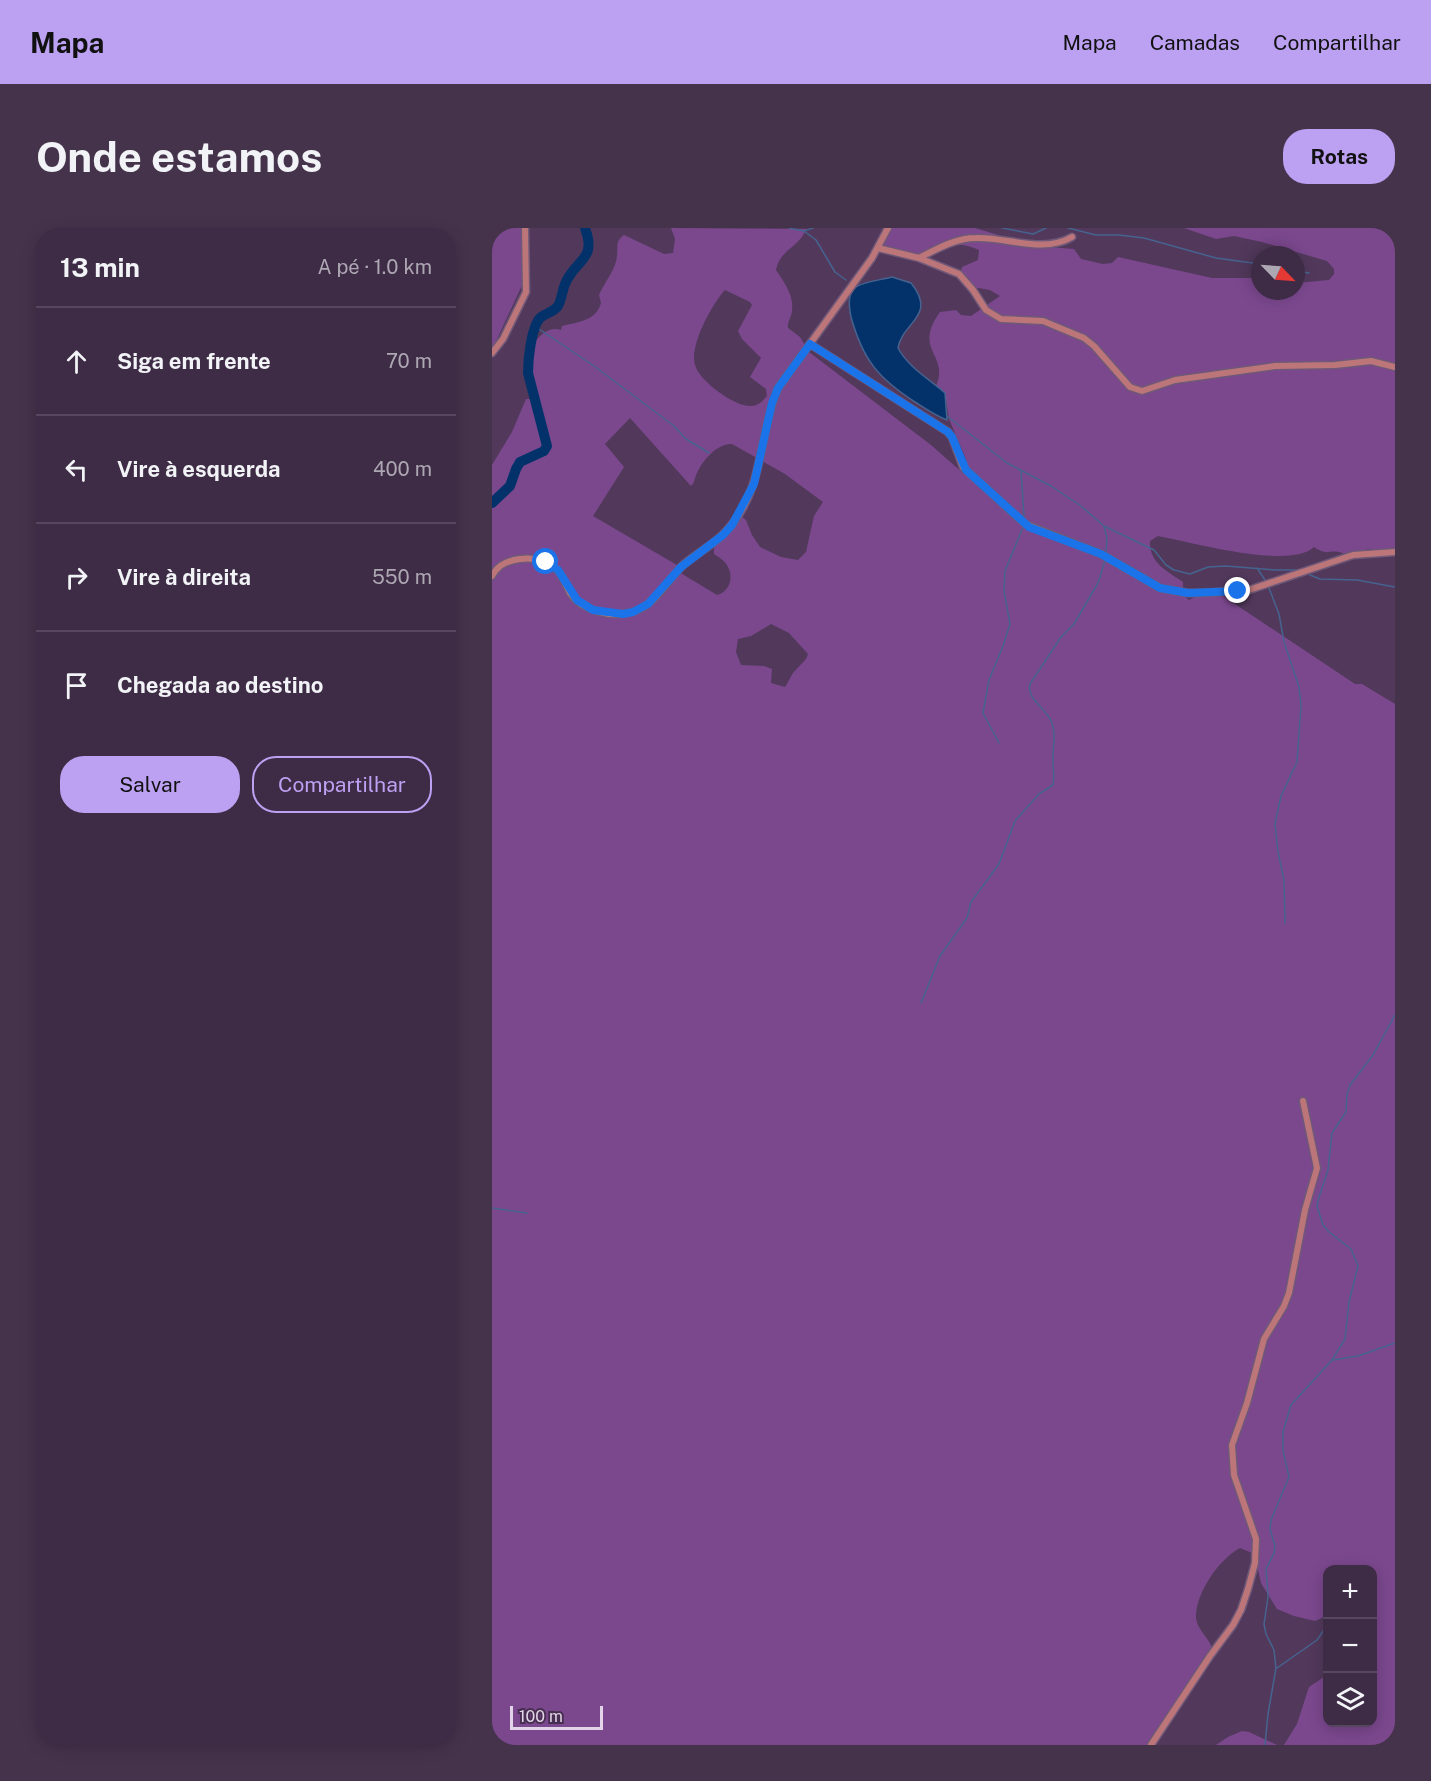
<!DOCTYPE html>
<html lang="pt">
<meta charset="utf-8">
<style>
body{margin:0;font-family:"Public Sans",sans-serif;background:#45334c;color:#f1f3f6}
.controls{position:absolute;right:18px;bottom:18px;display:grid;overflow:hidden;border-radius:12px;box-shadow:0 3px 15px #0003}
.controls button{width:54px;height:54px;display:grid;place-items:center;padding:0;border:0;border-bottom:2px solid #57475e;background:#3e2b45;color:#f1f3f6;font:30px sans-serif}
.compass{position:absolute;left:759px;top:18px;width:54px;height:54px;border-radius:50%;background:#3e2b45;box-shadow:0 3px 15px #0003;rotate:115deg}
.scale{position:absolute;left:18px;bottom:15px;width:93px;box-sizing:border-box;padding-left:6px;border:3px solid #e4d4e9;border-top:0;font-size:16px;line-height:21px;white-space:nowrap;color:#e4d4e9;-webkit-text-stroke:4px #482f51;paint-order:stroke}
.stop{position:absolute;width:18px;height:18px;margin:-14px;border:4px solid #1a73e8;border-radius:50%;background:#fff}
.stop.end{background:#1a73e8;border-color:#fff;box-shadow:0 2px 6px #0008}
.list{margin:0;padding:0;list-style:none}
h2{display:flex;justify-content:space-between;align-items:center;height:78px;margin:0;padding:0 24px;font-size:26px}
h2 small{font-size:20px;font-weight:400;color:#ada7b3}
.list li{display:grid;grid-template-columns:39px 1fr auto;gap:18px;align-items:center;box-sizing:border-box;height:108px;padding:0 24px;border-top:2px solid #57475e}
.list b{display:block;font-size:22px;white-space:nowrap}
.list em{font-size:20px;font-style:normal;color:#ada7b3}
.actions{display:flex;gap:12px;padding:18px 24px}
.actions a{flex:1;padding:14px 0;border:2px solid #bca0f2;border-radius:24px;text-align:center;font-size:21px;color:#bca0f2}
.actions .main{background:#bca0f2;color:#111}
.icon{flex:none;width:33px;height:33px;fill:none;stroke:currentColor;stroke-width:2;stroke-linecap:round;stroke-linejoin:round}
.map{position:relative;flex:none;width:903px;height:1517px;overflow:hidden;border-radius:24px}
header{display:flex;align-items:center;gap:36px;box-sizing:border-box;height:84px;padding:0 30px;background:#bca0f2;color:#111}
header strong{font-size:28px}
nav{display:flex;gap:33px;margin-inline-start:auto;font-size:21px}
.intro{display:flex;align-items:center;justify-content:space-between;box-sizing:border-box;height:144px;padding:0 36px}
h1{margin:0;font-size:42px}
.button{padding:15px 27px;border-radius:24px;background:#bca0f2;color:#111;font-size:21px;font-weight:700}
main{display:flex;gap:36px;padding:0 36px}
aside{flex:1;background:#3e2b45;border-radius:24px;box-shadow:0 3px 15px #0003}
.map>svg:first-child{display:block}
.green{fill:#7b488e;fill-rule:evenodd}
.water{fill:#03326a;stroke:#466390;stroke-width:1.5}
.lines{fill:none;stroke-linecap:round;stroke-linejoin:round}
.stream{stroke:#466390;stroke-width:1.5}
.river{stroke:#03326a;stroke-width:10}
.minor-casing{stroke:#6f5878;stroke-width:9}
.minor{stroke:#bc7679;stroke-width:6}
.route{stroke:#1a73e8;stroke-width:8}
</style>
<header>
<strong>Mapa</strong>
<nav><a>Mapa</a><a>Camadas</a><a>Compartilhar</a></nav>
</header>
<div class="intro"><h1>Onde estamos</h1><a class="button">Rotas</a></div>
<main>
<aside>
<h2>13 min<small>A pé · 1.0 km</small></h2>
<ul class="list">
<li><svg class="icon" aria-label="ahead" viewBox="0 0 24 24"><path d="M12 20V5M6 11l6-6 6 6"/></svg><div><b>Siga em frente</b></div><em>70 m</em></li>
<li><svg class="icon" aria-label="left" viewBox="0 0 24 24"><path d="M17 20v-9H6M10 6l-5 5 5 5"/></svg><div><b>Vire à esquerda</b></div><em>400 m</em></li>
<li><svg class="icon" aria-label="right" viewBox="0 0 24 24"><path d="M7 20v-9h11M14 6l5 5-5 5"/></svg><div><b>Vire à direita</b></div><em>550 m</em></li>
<li><svg class="icon" aria-label="arrive" viewBox="0 0 24 24"><path d="M6 21V4h12l-3 4 3 4H6"/></svg><div><b>Chegada ao destino</b></div></li>
</ul>
<div class="actions"><a class="main">Salvar</a><a>Compartilhar</a></div>
</aside>
<div class="map">
<svg width="903" height="1517" viewBox="0 0 903 1517">
<rect width="100%" height="100%" fill="#52395c"/>
<path class="green" d="M 0,0 L 29,0 L 33,43 L 31,55 L 0,122 Z
M 179,0 L 314,1 C 307,20 288,21 284,42 C 292,54 302,67 300,82 C 300,89 295,93 296,100 L 308,109 L 317,124 L 439,217 L 472,246 L 476,243 L 474,231 L 457,191 L 453,165 L 444,158 C 458,126 420,123 448,84 L 464,82 L 469,87 L 479,88 L 508,68 L 498,62 L 481,59 L 469,44 L 470,39 L 486,32 L 487,22 C 458,9 457,25 433,27 C 418,28 401,22 387,18 L 394,0 L 483,0 L 542,18 L 582,21 L 589,31 L 611,36 L 620,35 L 626,29 L 720,50 L 768,50 L 768,63 L 804,63 L 804,55 L 837,52 L 842,46 L 842,41 L 835,33 L 770,14 L 742,8 L 724,11 L 692,0 L 903,0 L 903,324 C 891,323 873,316 866,328 C 853,329 856,326 847,324 C 835,322 836,328 822,319 C 797,342 699,314 666,308 L 658,313 C 657,335 675,343 691,354 L 691,367 L 697,372 L 704,368 L 728,366 L 863,456 L 870,456 L 903,476 L 903,1517 L 792,1517 L 805,1496 L 817,1459 L 835,1447 L 836,1494 L 880,1494 L 880,1342 L 836,1342 L 835,1384 L 830,1390 L 823,1393 L 802,1388 L 785,1381 L 769,1355 L 764,1333 L 760,1325 L 748,1320 C 727,1331 703,1366 704,1390 C 705,1402 718,1410 721,1423 L 656,1517 L 0,1517 L 0,237 L 20,204 L 34,171 L 41,171 L 42,163 L 37,143 L 40,138 L 40,117 C 48,108 56,98 69,102 L 70,98 C 86,94 104,93 109,75 L 107,67 C 112,55 124,41 125,28 C 126,19 123,13 132,7 L 172,26 L 181,25 L 183,11 ZM 233,62 L 258,74 L 260,77 L 246,103 L 250,111 L 269,130 L 258,149 L 274,161 L 275,168 C 271,173 267,177 260,178 C 244,180 207,153 203,137 C 197,118 220,76 233,62 ZM 138,190 L 199,258 C 203,254 202,251 205,245 C 210,233 225,215 240,216 L 293,246 L 331,274 L 322,288 L 314,324 L 306,332 L 289,329 L 268,319 L 260,307 L 254,292 L 247,287 L 222,320 L 222,326 C 227,329 233,333 236,339 C 242,350 237,364 225,367 L 187,344 L 190,340 L 101,288 L 132,239 L 113,216 ZM 279,396 L 297,405 L 316,426 L 314,431 L 301,445 L 293,459 L 279,455 L 280,441 L 272,438 L 249,437 L 244,424 L 246,411 L 259,408 Z
M 750,1503 L 757,1504 L 785,1517 L 724,1517 L 736,1509 Z"/>
<path class="water" d="M 400,49 L 419,55 C 446,88 410,94 406,120 C 417,140 436,150 453,165 L 455,192 C 444,188 434,181 423,174 C 386,150 371,132 359,89 C 357,79 355,66 364,59 C 373,53 390,52 400,49 Z"/>
<g class="lines">
<path class="stream" d="M 297,0 L 312,3 L 321,0
M 510,0 L 541,6 L 554,0
M 576,0 L 604,7 L 627,7 L 652,10 L 724,30 L 768,36
M 312,3 L 324,12 L 343,44 L 354,52
M 804,43 L 817,45
M 44,99 L 102,138 L 182,198 L 194,211 L 217,225
M 455,188 L 515,235 L 559,258 L 589,278 L 612,298 L 662,322 L 674,337 L 682,342 L 698,346 L 716,339 L 734,338 L 783,342 L 807,342
M 529,243 L 532,289
M 612,298 L 615,310 L 614,323
M 765,340 L 773,352
M 818,347 L 828,351 L 865,352 L 903,359
M 777,360 L 787,386 L 792,414 L 807,459 L 809,478 L 805,534 L 789,568 L 783,596 L 786,624 L 792,652 L 793,695
M 507,515 L 491,485 L 497,452 L 511,418 L 518,396 L 512,363 L 513,343 L 531,299
M 429,775 L 448,728 L 475,690 L 479,674 L 507,636 L 523,593 L 547,566 L 561,557 C 563,549 561,541 561,533 C 560,520 565,508 560,495 C 555,480 534,472 538,456 L 569,409 L 582,396 L 606,355 L 613,333
M 0,980 L 35,985
M 841,1132 L 866,1128 L 903,1115
M 785,1440 L 825,1412 L 836,1396
M 773,1517 L 776,1486 L 784,1440 L 782,1422 L 774,1406 L 772,1396 L 776,1369 L 774,1341 L 782,1325 L 783,1318 L 778,1301 L 779,1292 L 797,1249 L 791,1223 L 791,1204 L 799,1177 L 840,1132 L 853,1111 L 857,1074 L 866,1038 L 859,1021 L 837,1004 L 831,997 L 825,978 L 827,969 L 836,942 L 840,905 L 854,884 L 855,866 L 858,857 L 881,827 L 903,787"/>
<path class="river" d="M 0,275 L 18,258 L 24,241 L 28,234 L 52,223 L 55,218 L 36,145 C 36,132 39,102 47,91 C 52,85 61,85 66,78 C 70,71 70,63 73,56 C 84,30 105,33 93,0"/>
<g class="minor-casing">
<path id="minor" d="M 386,20 L 427,30 L 467,46 L 481,62 L 494,82 L 509,91 L 551,93 L 592,110 L 602,118 L 638,159 L 650,163 L 683,152 L 783,138 L 843,137 L 879,133 L 903,139
M 427,30 C 445,21 463,10 484,10 C 516,9 550,26 580,9
M 318,116 L 456,204 L 460,209 L 471,239 L 533,296 L 609,326 L 668,360 L 696,365 L 712,365 L 757,362 L 861,327 L 903,324
M 0,125 L 11,111 L 34,64 L 33,0
M 0,348 C 10,328 44,326 61,338 C 70,344 73,356 78,365 C 90,383 120,390 140,384 C 163,378 174,354 190,338 C 204,325 224,316 236,301 C 273,260 266,207 286,160 L 380,30 L 396,0
M 659,1517 L 718,1428 L 741,1397 L 749,1382 L 756,1361 L 763,1335 L 764,1311 L 742,1247 L 740,1217 L 755,1175 L 772,1111 L 792,1078 L 797,1065 L 813,982 L 825,940 L 811,873"/>
</g>
<use href="#minor" class="minor"/>
</g>
<g class="lines">
<path class="route" d="M 54,334 L 66,342 L 85,372 L 101,382 L 131,386 L 141,384 L 156,376 L 189,339 L 231,307 L 240,297 L 262,256 L 280,175 L 286,160 L 318,116 L 456,204 L 460,209 L 474,242 L 537,299 L 609,326 L 668,360 L 696,365 L 746,363"/>
</g>
</svg>
<div class="controls">
<button>+</button>
<button>−</button>
<button><svg class="icon" aria-label="layers" viewBox="0 0 24 24"><path d="M12 4l9 5-9 5-9-5zM3 14l9 5 9-5"/></svg></button>
</div>
<svg class="compass" viewBox="-18 -18 36 36"><path d="M0-13l5 13h-10z" fill="#e53935"/><path d="M0 13l5-13h-10z" fill="#ada7b3"/></svg>
<div class="scale">100 m</div>
<div class="stop" style="left:54px;top:334px"></div>
<div class="stop end" style="left:746px;top:363px"></div>
</div>
</main>
